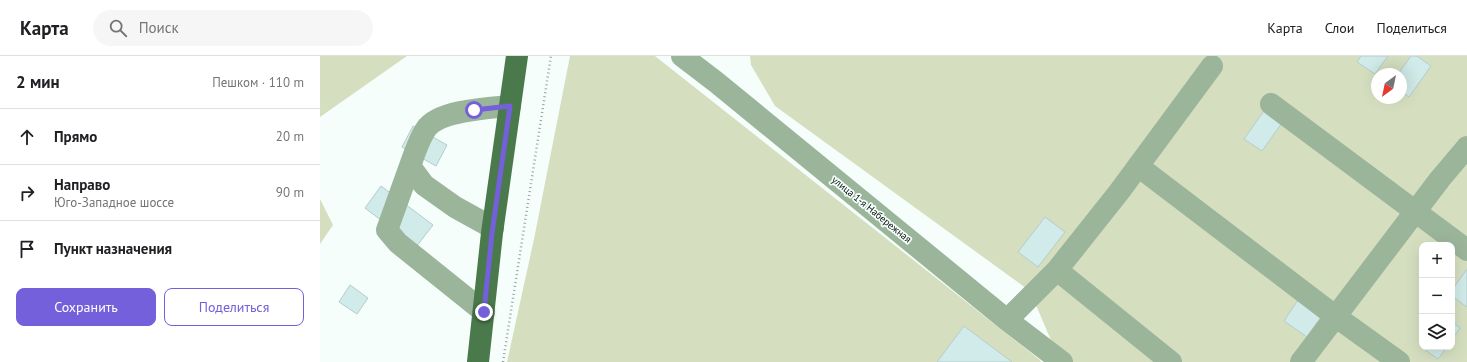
<!DOCTYPE html>
<html lang="ru">
<meta charset="utf-8">
<style>
body{margin:0;font-family:"PT Sans",sans-serif;background:#f6f6f6;color:#202124}
.controls{position:absolute;right:12px;bottom:12px;display:grid;overflow:hidden;border-radius:8px;box-shadow:0 4px 16px #0002}
.controls button{width:36px;height:36px;display:grid;place-items:center;padding:0;border:0;border-bottom:1px solid #e0e0e0;background:#fff;color:#202124;font:20px sans-serif}
.compass{position:absolute;left:1051px;top:12px;width:36px;height:36px;border-radius:50%;background:#fff;box-shadow:0 4px 16px #0002;rotate:213deg}
.stop{position:absolute;width:12px;height:12px;margin:-9px;border:3px solid #7460da;border-radius:50%;background:#fff}
.stop.end{background:#7460da;border-color:#fff;box-shadow:0 1px 4px #0008}
.list{margin:0;padding:0;list-style:none}
h2{display:flex;justify-content:space-between;align-items:center;height:52px;margin:0;padding:0 16px;font-size:17px}
h2 small{font-size:13px;font-weight:400;color:#757577}
.list li{display:grid;grid-template-columns:26px 1fr auto;gap:12px;align-items:center;box-sizing:border-box;height:56px;padding:0 16px;border-top:1px solid #e0e0e0}
.list b{display:block;font-size:15px;white-space:nowrap}
.list p{margin:0;font-size:13px;white-space:nowrap;color:#757577}
.list em{font-size:13px;font-style:normal;color:#757577}
.actions{display:flex;gap:8px;padding:12px 16px}
.actions a{flex:1;padding:9px 0;border:1px solid #7460da;border-radius:8px;text-align:center;font-size:14px;color:#7460da}
.actions .main{background:#7460da;color:#fff}
.icon{flex:none;width:22px;height:22px;fill:none;stroke:currentColor;stroke-width:2;stroke-linecap:round;stroke-linejoin:round}
.map{position:relative;flex:none;width:1147px;height:306px;overflow:hidden}
header{display:flex;align-items:center;gap:24px;box-sizing:border-box;height:56px;padding:0 20px;background:#fff;border-bottom:1px solid #e0e0e0}
header strong{font-size:19px}
nav{display:flex;gap:22px;margin-inline-start:auto;font-size:14px}
.search{width:280px;height:36px;background:#f6f6f6;display:flex;align-items:center;gap:10px;box-sizing:border-box;padding:0 14px;border-radius:22px;color:#757577;font-size:15px}
main{display:flex}
aside{flex:1;background:#fff}
.map>svg:first-child{display:block}
.green{fill:#d5dfc0;fill-rule:evenodd}
.building{fill:#d0ebe9;stroke:#b3cdcb}
.lines{fill:none;stroke-linecap:round;stroke-linejoin:round}
.path{stroke:#9aa39f;stroke-width:2.5;stroke-dasharray:1 3;stroke-linecap:butt}
.minor{stroke:#9bb59b;stroke-width:22}
.major{stroke:#4a7a4b;stroke-width:22}
.route{stroke:#7460da;stroke-width:5}
.labels{text-anchor:middle;stroke-width:3.5;stroke-linejoin:round;paint-order:stroke}
.street-label{font-size:10px;fill:#0b1310;stroke:#f5fefa}
</style>
<header>
<strong>Карта</strong>
<div class="search"><svg class="icon" aria-label="search" viewBox="0 0 24 24"><circle cx="10" cy="10" r="6"/><path d="M15 15l6 6"/></svg>Поиск</div>
<nav><a>Карта</a><a>Слои</a><a>Поделиться</a></nav>
</header>
<main>
<aside>
<h2>2 мин<small>Пешком · 110 m</small></h2>
<ul class="list">
<li><svg class="icon" aria-label="ahead" viewBox="0 0 24 24"><path d="M12 20V5M6 11l6-6 6 6"/></svg><div><b>Прямо</b></div><em>20 m</em></li>
<li><svg class="icon" aria-label="right" viewBox="0 0 24 24"><path d="M7 20v-9h11M14 6l5 5-5 5"/></svg><div><b>Направо</b><p>Юго-Западное шоссе</p></div><em>90 m</em></li>
<li><svg class="icon" aria-label="arrive" viewBox="0 0 24 24"><path d="M6 21V4h12l-3 4 3 4H6"/></svg><div><b>Пункт назначения</b></div></li>
</ul>
<div class="actions"><a class="main">Сохранить</a><a>Поделиться</a></div>
</aside>
<div class="map">
<svg width="1147" height="306" viewBox="0 0 1147 306">
<rect width="100%" height="100%" fill="#f5fefa"/>
<path class="green" d="M 0,0 L 87,0 L 0,61 Z
M 250,0 L 335,0 L 720,304 L 721,306 L 187,306 L 214,183 Z
M 430,0 L 1147,0 L 1147,306 L 737,306 L 739,303 L 710,235 L 455,50 L 431,9 ZM 1057,18 L 1081,18 L 1081,42 L 1057,42 ZM 1102,189 L 1132,189 L 1132,291 L 1102,291 Z
M 0,143 L 13,169 L 0,188 Z"/>
<path class="building" d="M 1041,0 L 1068,0 L 1055,18 L 1037,6 Z
M 1091,0 L 1097,0 L 1111,10 L 1089,41 L 1081,35 L 1081,18 L 1078,18 Z
M 946,52 L 964,64 L 942,95 L 924,83 Z
M 93,70 L 127,89 L 116,110 L 82,91 Z
M 61,130 L 113,169 L 96,191 L 45,152 Z
M 725,161 L 745,176 L 718,211 L 698,196 Z
M 1147,213 L 1147,251 L 1132,240 L 1132,234 Z
M 30,229 L 48,242 L 37,258 L 19,246 Z
M 980,241 L 1003,258 L 987,281 L 964,265 Z
M 1132,266 L 1140,272 L 1132,283 Z
M 644,270 L 692,306 L 617,306 Z
M 1102,288 L 1102,291 L 1127,291 L 1118,303 L 1100,290 Z"/>
<g class="lines">
<path class="path" d="M 183,306 L 231,0"/>
<path class="minor" d="M 362,0 L 396,26 L 687,264 L 742,306
M 951,48 L 1147,194
M 90,110 L 67,174 L 78,187 L 164,256
M 818,110 L 1015,260 L 1079,306
M 173,172 L 135,151 L 104,129 L 90,110 C 94,99 99,83 106,73 C 118,54 169,52 190,50
M 737,214 L 851,306
M 687,264 L 737,214 L 799,136 L 892,10
M 981,306 L 1120,123 L 1147,91"/>
<path class="major" d="M 158,306 L 172,177 L 197,0"/>
</g>
<g class="lines">
<path class="route" d="M 154,54 L 190,50 L 172,177 L 164,256"/>
</g>
<g class="labels">
<g class="street-label">
<text transform="translate(552 153) rotate(39)" y="4">улица 1-я Набережная</text>
</g>
</g>
</svg>
<div class="controls">
<button>+</button>
<button>−</button>
<button><svg class="icon" aria-label="layers" viewBox="0 0 24 24"><path d="M12 4l9 5-9 5-9-5zM3 14l9 5 9-5"/></svg></button>
</div>
<svg class="compass" viewBox="-18 -18 36 36"><path d="M0-13l5 13h-10z" fill="#e53935"/><path d="M0 13l5-13h-10z" fill="#757577"/></svg>
<div class="stop" style="left:154px;top:54px"></div>
<div class="stop end" style="left:164px;top:256px"></div>
</div>
</main>
